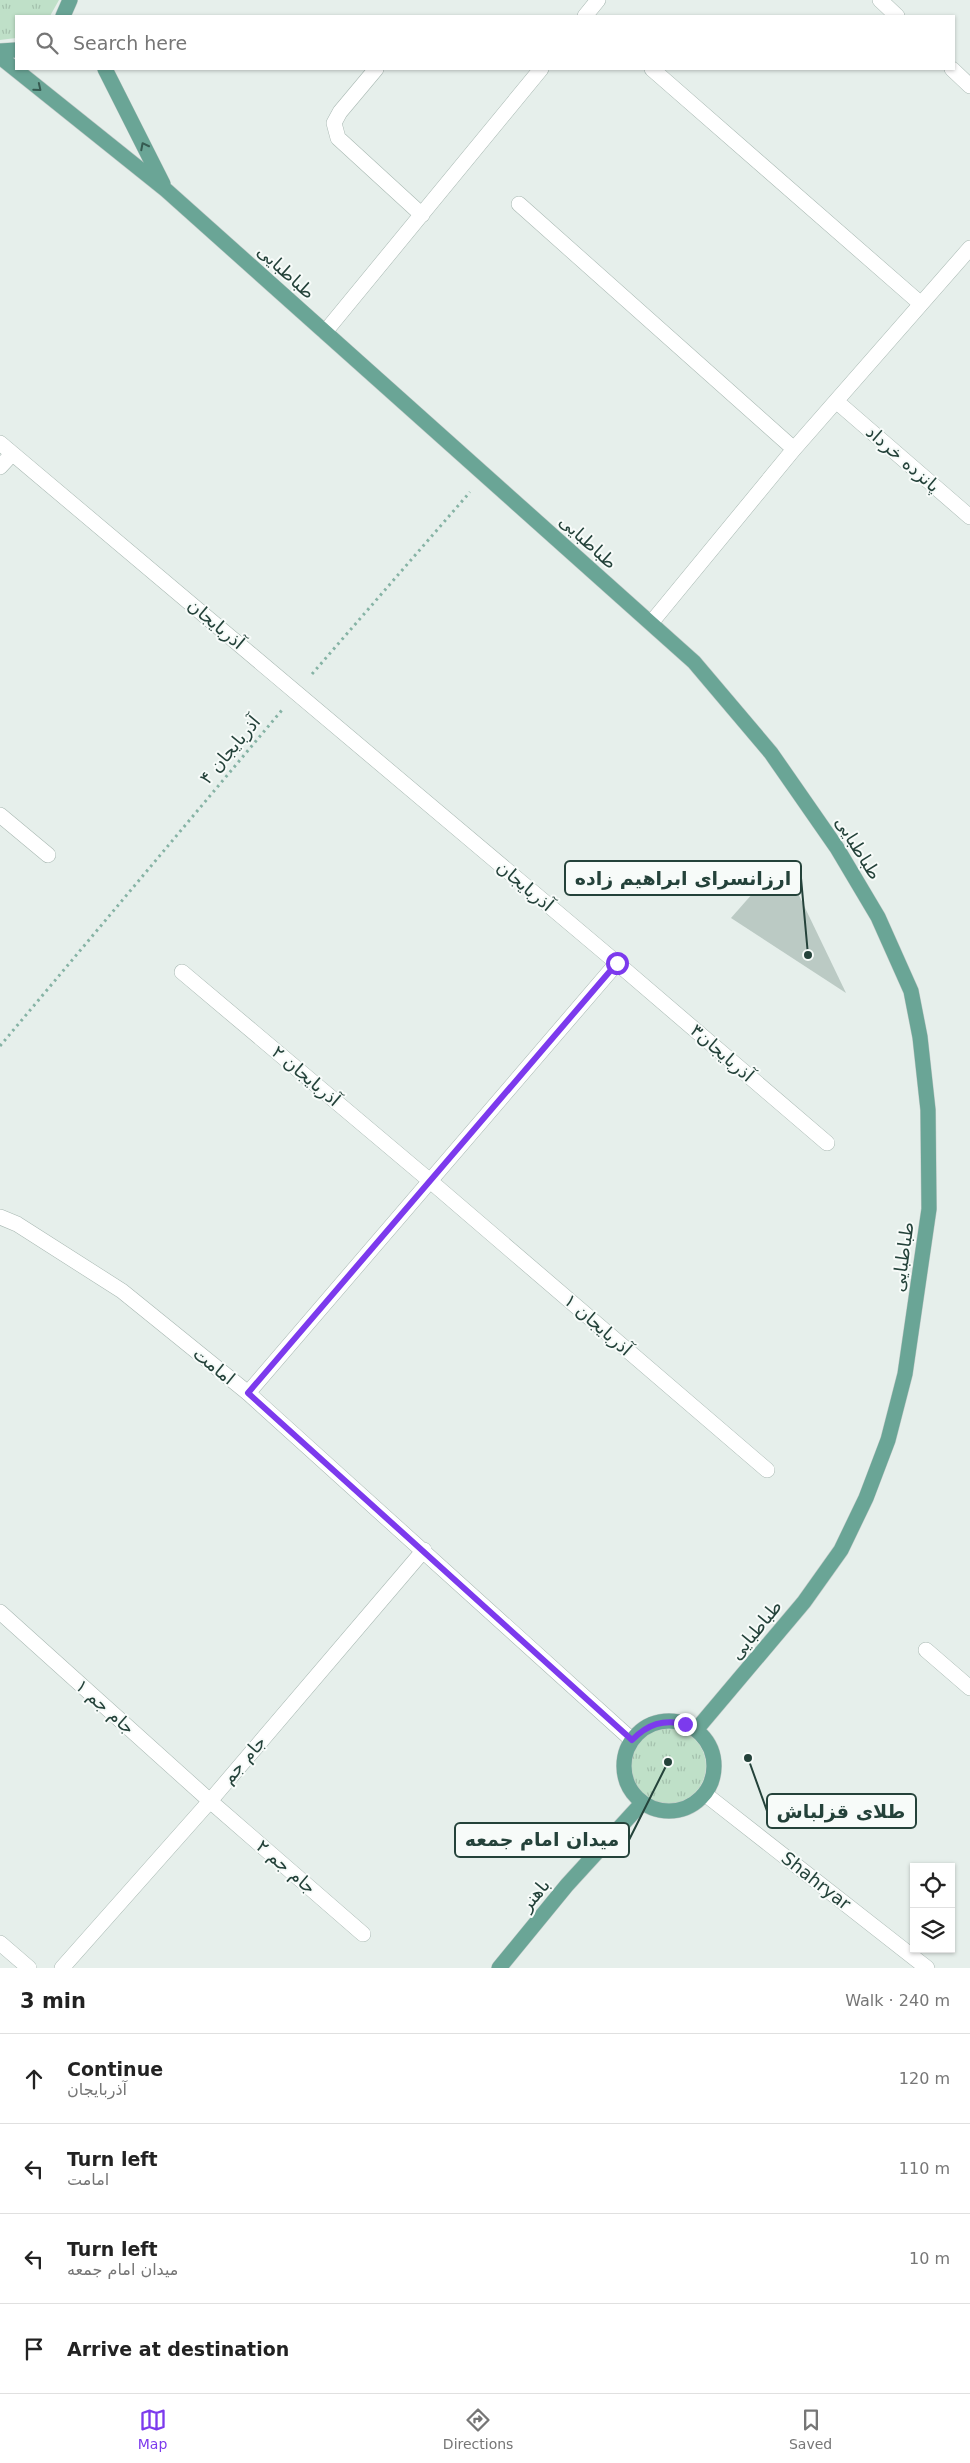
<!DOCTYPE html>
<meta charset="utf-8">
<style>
body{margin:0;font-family:"DejaVu Sans","Noto Sans Arabic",sans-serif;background:#f2f2f2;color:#222}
.controls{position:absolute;right:15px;bottom:15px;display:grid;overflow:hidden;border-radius:0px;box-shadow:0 1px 4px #0004}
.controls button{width:45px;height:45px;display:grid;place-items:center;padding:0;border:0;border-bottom:1px solid #e0e0e0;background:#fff;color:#222;font:25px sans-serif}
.stop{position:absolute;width:15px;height:15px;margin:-11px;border:4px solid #7c3aed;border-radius:50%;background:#fff}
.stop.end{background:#7c3aed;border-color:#fff;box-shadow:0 1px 5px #0008}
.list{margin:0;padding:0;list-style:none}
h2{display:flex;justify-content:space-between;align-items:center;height:65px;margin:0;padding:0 20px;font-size:21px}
h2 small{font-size:16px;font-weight:400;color:#767676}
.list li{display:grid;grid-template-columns:32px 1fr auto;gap:15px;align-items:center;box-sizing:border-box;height:90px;padding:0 20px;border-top:1px solid #e0e0e0}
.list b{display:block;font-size:19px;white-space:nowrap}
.list p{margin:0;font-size:16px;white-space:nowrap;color:#767676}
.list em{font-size:16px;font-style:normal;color:#767676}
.icon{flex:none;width:28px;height:28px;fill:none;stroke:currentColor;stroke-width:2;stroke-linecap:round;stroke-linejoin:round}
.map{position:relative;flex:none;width:970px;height:1968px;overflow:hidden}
.search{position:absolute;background:#fff;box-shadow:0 1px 4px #0004;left:15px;right:15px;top:15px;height:55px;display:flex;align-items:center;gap:12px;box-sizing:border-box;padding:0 18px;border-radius:0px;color:#767676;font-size:19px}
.sheet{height:425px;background:#fff}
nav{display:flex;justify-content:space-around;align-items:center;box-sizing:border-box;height:70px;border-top:1px solid #e0e0e0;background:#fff;font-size:14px;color:#767676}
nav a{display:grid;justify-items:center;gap:2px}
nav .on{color:#7c3aed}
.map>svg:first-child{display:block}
.grass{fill:url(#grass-tufts)}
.building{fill:#bbcac4}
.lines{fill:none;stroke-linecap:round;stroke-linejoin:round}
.minor-casing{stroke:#a8b8b2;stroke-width:16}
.major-casing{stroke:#c2cac8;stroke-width:16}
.path{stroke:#86b3a5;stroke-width:3;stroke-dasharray:2.5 4;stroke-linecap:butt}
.minor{stroke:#fff;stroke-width:15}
.major{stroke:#6aa596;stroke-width:15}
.oneway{stroke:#365b51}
.route{stroke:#7c3aed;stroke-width:6}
.labels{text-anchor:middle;stroke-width:4;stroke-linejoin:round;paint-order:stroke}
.street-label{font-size:18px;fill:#24423a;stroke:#f7fbf9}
.leader{fill:none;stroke:#24423a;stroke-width:2}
.callout-dot{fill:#24423a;stroke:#f7fbf9;stroke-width:2}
.callout{fill:#f7fbf9;stroke:#24423a;stroke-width:2}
.callout-label{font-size:19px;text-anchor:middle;font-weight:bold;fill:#24423a}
</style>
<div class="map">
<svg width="970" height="1968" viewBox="0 0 970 1968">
<defs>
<pattern id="grass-tufts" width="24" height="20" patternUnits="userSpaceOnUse" patternTransform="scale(1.25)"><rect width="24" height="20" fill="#bfe0c8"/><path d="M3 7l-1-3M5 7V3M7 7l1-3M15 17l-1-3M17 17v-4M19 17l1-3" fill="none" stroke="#a4c1ad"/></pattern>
</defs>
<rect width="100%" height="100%" fill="#e6efeb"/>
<path class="grass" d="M 0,0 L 59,0 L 50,16 L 16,16 L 16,38 L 0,40 Z
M630 1766a38 38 0 1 1 76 0a38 38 0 1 1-76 0Z"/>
<path class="building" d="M 782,860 L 846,993 L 731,918 Z"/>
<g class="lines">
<g class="minor-casing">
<path id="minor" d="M 880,0 L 897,16
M 585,16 L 598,0
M 376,69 L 340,112 L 334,123 L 338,138 L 422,215
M 652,69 L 921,304
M 952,69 L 970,86
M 519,204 L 794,449
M 325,332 L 541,69
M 836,401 L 970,517
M 0,443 L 617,963 L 827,1143
M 0,467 L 12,454
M 651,623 L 794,449 L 970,248
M 0,815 L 48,855
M 182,972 L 429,1180 L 767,1470
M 0,1217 L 17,1224 L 122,1291 L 248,1393 L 632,1740
M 248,1393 L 617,963
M 0,1612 L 210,1801 L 363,1934
M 926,1650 L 970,1688
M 705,1794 L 927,1968
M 0,1943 L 29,1968
M 62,1968 L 210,1801 L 424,1550"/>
</g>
<g class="major-casing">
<path id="major" d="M 63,16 L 70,0
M 0,51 L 16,50
M 0,57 L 166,190 L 694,662 L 771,753 L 837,848 L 878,917 L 911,991 L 920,1037 L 928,1110 L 929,1209 L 905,1374 L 888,1440 L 866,1498 L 841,1550 L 804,1602 L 696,1730
M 105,69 L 163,184
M624 1766a45 45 0 1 1 90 0a45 45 0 1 1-90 0Z
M 499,1968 L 567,1885 L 642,1803"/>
</g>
<path class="path" d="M 312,674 L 470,492
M 0,1046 L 282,710"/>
<use href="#minor" class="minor"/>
<use href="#major" class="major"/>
</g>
<defs><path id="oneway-chevron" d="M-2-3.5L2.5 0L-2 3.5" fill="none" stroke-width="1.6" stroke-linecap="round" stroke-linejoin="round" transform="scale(1.25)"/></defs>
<g class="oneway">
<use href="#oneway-chevron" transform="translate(38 88) rotate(39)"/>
<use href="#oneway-chevron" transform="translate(144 146) rotate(-117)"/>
</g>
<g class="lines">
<path class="route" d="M 617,963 L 248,1393 L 632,1740 C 648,1724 663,1719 685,1724"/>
</g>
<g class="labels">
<g class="street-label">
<text transform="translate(286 272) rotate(42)" y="6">طباطبایی</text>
<text transform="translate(903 459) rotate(41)" y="6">پانزده خرداد</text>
<text transform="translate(588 542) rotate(42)" y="6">طباطبایی</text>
<text transform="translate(216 624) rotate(40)" y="6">آذربایجان</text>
<text transform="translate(230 750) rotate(-50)" y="6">آذربایجان ۴</text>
<text transform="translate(858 848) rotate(58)" y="6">طباطبایی</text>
<text transform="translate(525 886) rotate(40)" y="6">آذربایجان</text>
<text transform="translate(722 1053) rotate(41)" y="6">آذربایجان۳</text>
<text transform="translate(306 1076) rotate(40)" y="6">آذربایجان ۲</text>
<text transform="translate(903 1257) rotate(-82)" y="6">طباطبایی</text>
<text transform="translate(598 1325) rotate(41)" y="6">آذربایجان ۱</text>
<text transform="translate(214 1366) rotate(39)" y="6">امامت</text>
<text transform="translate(756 1630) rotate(-51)" y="6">طباطبایی</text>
<text transform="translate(105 1707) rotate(42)" y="6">جام جم ۱</text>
<text transform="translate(244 1760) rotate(-49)" y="6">جام جم</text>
<text transform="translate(286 1867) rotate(41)" y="6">جام جم ۲</text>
<text transform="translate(816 1881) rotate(38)" y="6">Shahryar</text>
<text transform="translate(535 1895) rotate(-51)" y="6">باهنر</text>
</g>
</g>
<path class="leader" d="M808 955L801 878M748 1758L767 1811M668 1762L629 1840"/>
<g class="callout-dot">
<circle cx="808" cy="955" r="5"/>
<circle cx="748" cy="1758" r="5"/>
<circle cx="668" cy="1762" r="5"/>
</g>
<g class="callout">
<rect x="565" y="861" width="236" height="34" rx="5"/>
<rect x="767" y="1794" width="149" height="34" rx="5"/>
<rect x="455" y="1823" width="174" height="34" rx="5"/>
</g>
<g class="callout-label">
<text x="683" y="885">ارزانسرای ابراهیم زاده</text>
<text x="841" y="1818">طلای قزلباش</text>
<text x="542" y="1846">میدان امام جمعه</text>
</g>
</svg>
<div class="controls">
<button><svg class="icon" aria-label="locate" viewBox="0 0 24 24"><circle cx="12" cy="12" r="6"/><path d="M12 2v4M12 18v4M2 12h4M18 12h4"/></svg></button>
<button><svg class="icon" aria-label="layers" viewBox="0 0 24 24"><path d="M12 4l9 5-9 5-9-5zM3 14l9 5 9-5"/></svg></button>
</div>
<div class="stop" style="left:617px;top:963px"></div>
<div class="stop end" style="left:685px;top:1724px"></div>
<div class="search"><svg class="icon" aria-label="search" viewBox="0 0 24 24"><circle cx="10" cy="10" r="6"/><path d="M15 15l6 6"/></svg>Search here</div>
</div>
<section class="sheet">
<h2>3 min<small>Walk · 240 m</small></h2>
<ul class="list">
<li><svg class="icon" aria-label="ahead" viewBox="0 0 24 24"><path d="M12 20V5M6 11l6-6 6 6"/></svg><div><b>Continue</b><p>آذربایجان</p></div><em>120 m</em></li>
<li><svg class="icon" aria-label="left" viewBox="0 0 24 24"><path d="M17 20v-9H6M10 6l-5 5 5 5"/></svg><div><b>Turn left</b><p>امامت</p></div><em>110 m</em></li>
<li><svg class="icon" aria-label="left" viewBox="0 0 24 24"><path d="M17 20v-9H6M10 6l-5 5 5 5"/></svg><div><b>Turn left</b><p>میدان امام جمعه</p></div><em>10 m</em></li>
<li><svg class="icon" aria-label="arrive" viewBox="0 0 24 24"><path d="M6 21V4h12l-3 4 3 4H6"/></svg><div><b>Arrive at destination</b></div></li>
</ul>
</section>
<nav>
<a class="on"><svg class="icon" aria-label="map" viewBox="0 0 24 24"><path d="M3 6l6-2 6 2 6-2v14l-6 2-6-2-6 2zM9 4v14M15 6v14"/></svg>Map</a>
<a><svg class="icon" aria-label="directions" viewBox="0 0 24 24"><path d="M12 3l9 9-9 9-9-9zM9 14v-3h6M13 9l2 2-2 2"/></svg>Directions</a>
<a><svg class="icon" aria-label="saved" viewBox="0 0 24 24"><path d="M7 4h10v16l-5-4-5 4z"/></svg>Saved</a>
</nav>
